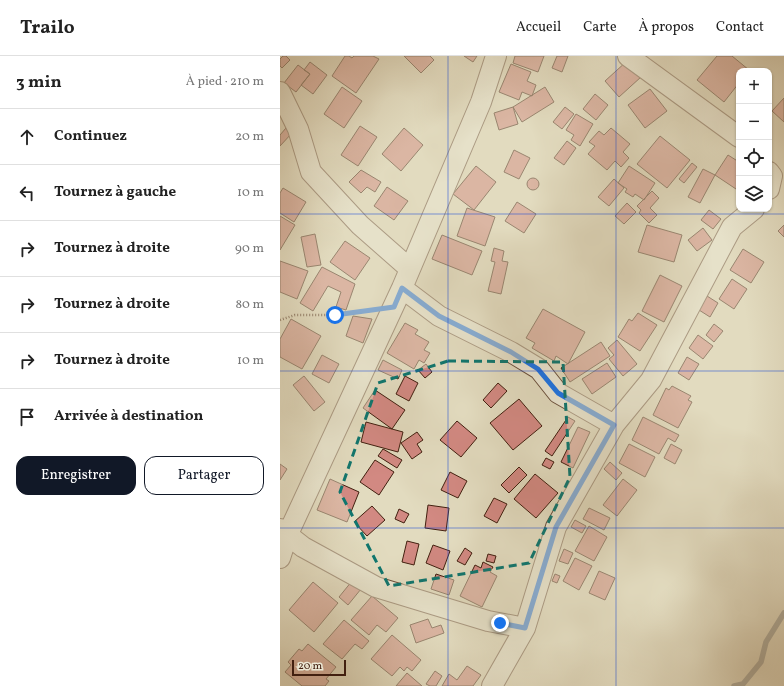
<!DOCTYPE html>
<html lang="fr">
<meta charset="utf-8">
<style>
body{margin:0;font-family:Vollkorn,serif;background:#f2f2f2;color:#222}
.controls{position:absolute;right:12px;top:12px;display:grid;overflow:hidden;border-radius:8px;box-shadow:0 1px 3px #0004}
.controls button{width:36px;height:36px;display:grid;place-items:center;padding:0;border:0;border-bottom:1px solid #e0e0e0;background:#fff;color:#222;font:20px sans-serif}
.scale{position:absolute;left:12px;bottom:10px;width:54px;box-sizing:border-box;padding-left:4px;border:2px solid #422010;border-top:0;font-size:11px;line-height:14px;white-space:nowrap;color:#422010;-webkit-text-stroke:3px #ece8d5;paint-order:stroke}
.stop{position:absolute;width:12px;height:12px;margin:-9px;border:3px solid #1a73e8;border-radius:50%;background:#fff}
.stop.end{background:#1a73e8;border-color:#fff;box-shadow:0 1px 4px #0008}
.list{margin:0;padding:0;list-style:none}
h2{display:flex;justify-content:space-between;align-items:center;height:52px;margin:0;padding:0 16px;font-size:17px}
h2 small{font-size:13px;font-weight:400;color:#767676}
.list li{display:grid;grid-template-columns:26px 1fr auto;gap:12px;align-items:center;box-sizing:border-box;height:56px;padding:0 16px;border-top:1px solid #e0e0e0}
.list b{display:block;font-size:15px;white-space:nowrap}
.list em{font-size:13px;font-style:normal;color:#767676}
.actions{display:flex;gap:8px;padding:12px 16px}
.actions a{flex:1;padding:9px 0;border:1px solid #111827;border-radius:12px;text-align:center;font-size:14px;color:#111827}
.actions .main{background:#111827;color:#fff}
.icon{flex:none;width:22px;height:22px;fill:none;stroke:currentColor;stroke-width:2;stroke-linecap:round;stroke-linejoin:round}
.map{position:relative;flex:none;width:504px;height:630px;overflow:hidden}
header{display:flex;align-items:center;gap:24px;box-sizing:border-box;height:56px;padding:0 20px;background:#fff;border-bottom:1px solid #e0e0e0}
header strong{font-size:19px}
nav{display:flex;gap:22px;margin-inline-start:auto;font-size:14px}
main{display:flex}
aside{flex:1;background:#fff}
.map>svg:first-child{display:block}
.lines{fill:none;stroke-linecap:round;stroke-linejoin:round}
.stream{stroke:#777b78;stroke-width:5.5}
.building{fill:#d28982;stroke:#422010}
.minor-casing{stroke:#6a4f3c;stroke-width:22}
.path{stroke:#422010;stroke-width:2.5;stroke-dasharray:1 2;stroke-linecap:butt}
.minor{stroke:#ece8d5;stroke-width:20}
.route{stroke:#1a73e8;stroke-width:5}
.marked{fill:none;stroke:#0f766e;stroke-width:3;stroke-dasharray:8 5;stroke-linejoin:round}
.grid{fill:none;stroke:#1d4ed8;stroke-width:1;stroke-opacity:0.55}
</style>
<header>
<strong>Trailo</strong>
<nav><a>Accueil</a><a>Carte</a><a>À propos</a><a>Contact</a></nav>
</header>
<main>
<aside>
<h2>3 min<small>À pied · 210 m</small></h2>
<ul class="list">
<li><svg class="icon" aria-label="ahead" viewBox="0 0 24 24"><path d="M12 20V5M6 11l6-6 6 6"/></svg><div><b>Continuez</b></div><em>20 m</em></li>
<li><svg class="icon" aria-label="left" viewBox="0 0 24 24"><path d="M17 20v-9H6M10 6l-5 5 5 5"/></svg><div><b>Tournez à gauche</b></div><em>10 m</em></li>
<li><svg class="icon" aria-label="right" viewBox="0 0 24 24"><path d="M7 20v-9h11M14 6l5 5-5 5"/></svg><div><b>Tournez à droite</b></div><em>90 m</em></li>
<li><svg class="icon" aria-label="right" viewBox="0 0 24 24"><path d="M7 20v-9h11M14 6l5 5-5 5"/></svg><div><b>Tournez à droite</b></div><em>80 m</em></li>
<li><svg class="icon" aria-label="right" viewBox="0 0 24 24"><path d="M7 20v-9h11M14 6l5 5-5 5"/></svg><div><b>Tournez à droite</b></div><em>10 m</em></li>
<li><svg class="icon" aria-label="arrive" viewBox="0 0 24 24"><path d="M6 21V4h12l-3 4 3 4H6"/></svg><div><b>Arrivée à destination</b></div></li>
</ul>
<div class="actions"><a class="main">Enregistrer</a><a>Partager</a></div>
</aside>
<div class="map">
<svg width="504" height="630" viewBox="0 0 504 630">
<rect width="100%" height="100%" fill="#e2dbbf"/>
<filter id="stains"><feTurbulence type="fractalNoise" baseFrequency=".005" numOctaves="4"/><feColorMatrix values="0 0 0 0 .2 0 0 0 0 .09 0 0 0 0 .02 0 0 0 .5 -.17"/></filter>
<radialGradient id="worn" r=".72"><stop offset=".6" stop-color="#630" stop-opacity="0"/><stop offset="1" stop-color="#630" stop-opacity=".3"/></radialGradient>
<g class="lines">
<path class="stream" d="M 454,630 L 463,628 L 481,606 L 486,586 L 504,557"/>
</g>
<path class="building" d="M 3,0 L 6,0 L 10,4 L 2,12 L 0,10 L 0,3 Z
M 65,0 L 69,0 L 72,2 L 74,0 L 93,0 L 99,3 L 76,37 L 52,20 Z
M 124,0 L 150,0 L 154,4 L 141,17 Z
M 184,0 L 197,0 L 193,6 Z
M 235,0 L 264,0 L 258,16 L 233,7 Z
M 277,0 L 288,0 L 282,16 L 272,12 Z
M 437,0 L 452,0 L 469,14 L 459,15 L 459,27 L 444,46 L 417,24 Z
M 347,5 L 361,21 L 339,41 L 325,25 Z
M 30,6 L 47,19 L 33,38 L 21,29 L 30,18 L 24,14 Z
M 231,8 L 251,16 L 247,25 L 256,29 L 252,40 L 242,36 L 239,44 L 219,36 Z
M 18,9 L 30,18 L 16,36 L 4,27 Z
M 62,31 L 82,45 L 64,72 L 44,58 Z
M 265,31 L 274,46 L 242,66 L 233,51 Z
M 370,33 L 387,55 L 365,72 L 348,49 Z
M 315,38 L 328,49 L 316,64 L 303,53 Z
M 504,42 L 504,66 L 492,55 Z
M 233,51 L 238,68 L 219,74 L 214,57 Z
M 285,51 L 294,58 L 282,73 L 273,66 Z
M 296,58 L 313,68 L 300,90 L 291,84 L 294,79 L 286,74 Z
M 80,70 L 97,81 L 78,110 L 61,99 Z
M 6,72 L 12,77 L 0,90 L 0,79 Z
M 124,72 L 143,89 L 121,115 L 102,98 Z
M 331,72 L 350,88 L 343,96 L 349,102 L 341,111 L 335,105 L 327,114 L 308,98 L 315,90 L 309,86 L 319,75 L 324,79 Z
M 380,80 L 410,104 L 387,132 L 357,108 Z
M 287,85 L 296,92 L 284,109 L 274,102 Z
M 234,94 L 250,102 L 239,123 L 224,116 Z
M 448,99 L 459,106 L 459,135 L 435,119 Z
M 412,107 L 417,111 L 404,127 L 399,123 Z
M 196,110 L 216,126 L 194,154 L 173,138 Z
M 349,110 L 375,127 L 364,144 L 355,138 L 353,141 L 345,136 L 347,133 L 338,127 Z
M 423,113 L 435,119 L 420,147 L 408,141 Z
M 81,114 L 101,126 L 95,136 L 87,131 L 81,137 L 69,126 Z
M247 128a6 6 0 1 1 12 0a6 6 0 1 1-12 0Z
M 334,123 L 344,132 L 329,150 L 318,141 Z
M 107,131 L 128,145 L 114,164 L 94,150 Z
M 3,132 L 26,146 L 14,166 L 0,157 L 0,137 Z
M 372,135 L 379,142 L 370,152 L 377,159 L 369,167 L 359,157 L 361,154 L 357,150 Z
M 237,146 L 256,158 L 244,177 L 225,165 Z
M 347,147 L 356,156 L 344,168 L 335,160 Z
M 187,152 L 215,161 L 205,190 L 177,180 Z
M 429,154 L 441,163 L 433,173 L 421,164 Z
M 0,160 L 15,169 L 0,194 Z
M 367,169 L 402,179 L 394,206 L 358,196 Z
M 504,169 L 504,181 L 498,175 Z
M 423,172 L 432,184 L 417,195 L 408,184 Z
M 35,178 L 41,209 L 27,211 L 21,181 Z
M 162,179 L 202,195 L 192,219 L 152,203 Z
M 65,185 L 90,202 L 75,224 L 50,206 Z
M 214,192 L 224,195 L 222,205 L 228,206 L 221,238 L 208,235 L 215,206 L 211,205 Z
M 463,193 L 484,206 L 471,227 L 450,214 Z
M 0,205 L 28,215 L 17,243 L 0,236 Z
M 42,211 L 75,228 L 66,254 L 56,251 L 61,236 L 48,230 L 33,255 L 20,247 Z
M 380,219 L 402,230 L 384,266 L 362,255 Z
M 452,223 L 467,233 L 454,253 L 439,243 Z
M 427,240 L 438,247 L 430,261 L 419,254 Z
M 263,253 L 305,276 L 288,308 L 276,300 L 274,305 L 252,292 L 255,287 L 246,282 Z
M 358,257 L 377,269 L 360,295 L 338,281 L 349,263 L 352,265 Z
M 73,260 L 92,263 L 83,287 L 66,280 Z
M 11,263 L 41,280 L 22,313 L 0,301 L 0,283 Z
M 125,267 L 138,274 L 135,278 L 149,286 L 144,294 L 150,297 L 144,307 L 139,304 L 134,313 L 107,297 Z
M 434,268 L 443,275 L 434,286 L 426,279 Z
M 418,279 L 433,290 L 423,303 L 409,292 Z
M 337,284 L 357,308 L 343,320 L 329,303 L 334,299 L 328,292 Z
M 321,286 L 330,300 L 290,326 L 281,312 Z
M 42,299 L 59,308 L 49,327 L 32,318 Z
M 407,301 L 419,308 L 409,324 L 398,317 Z
M 103,304 L 122,314 L 118,323 L 98,314 Z
M 327,307 L 336,321 L 312,338 L 302,323 Z
M 146,308 L 152,316 L 145,322 L 138,314 Z
M 24,320 L 45,346 L 34,355 L 13,329 Z
M 125,320 L 138,327 L 129,345 L 116,338 Z
M 218,327 L 227,335 L 211,352 L 203,344 Z
M 392,330 L 411,340 L 408,344 L 412,346 L 398,372 L 373,359 L 386,332 L 389,334 Z
M 95,334 L 125,354 L 112,373 L 83,352 Z
M 239,343 L 262,370 L 233,394 L 210,367 Z
M 288,361 L 295,365 L 272,400 L 265,395 Z
M 363,361 L 399,379 L 395,386 L 388,382 L 379,398 L 352,384 Z
M 177,365 L 197,382 L 181,401 L 160,384 Z
M 86,366 L 123,376 L 118,396 L 81,386 Z
M 298,371 L 310,376 L 293,412 L 281,406 Z
M 137,376 L 143,384 L 137,388 L 142,396 L 132,403 L 121,387 Z
M 349,388 L 375,401 L 365,421 L 339,407 Z
M 391,388 L 402,394 L 395,408 L 384,402 Z
M 103,393 L 122,404 L 117,412 L 98,400 Z
M 266,402 L 274,406 L 270,413 L 262,409 Z
M 95,404 L 114,416 L 99,439 L 80,426 Z
M 330,406 L 342,417 L 336,424 L 324,413 Z
M 0,408 L 7,413 L 0,424 Z
M 239,411 L 247,419 L 229,437 L 221,429 Z
M 170,416 L 187,425 L 178,442 L 161,434 Z
M 255,418 L 278,437 L 256,462 L 234,443 Z
M 50,423 L 79,436 L 67,466 L 37,454 Z
M 343,423 L 357,434 L 337,460 L 323,449 Z
M 214,442 L 227,448 L 217,467 L 204,460 Z
M 148,449 L 169,452 L 166,475 L 145,472 Z
M 92,450 L 105,464 L 87,480 L 74,466 Z
M 309,452 L 330,462 L 324,474 L 303,463 Z
M 119,453 L 129,458 L 124,467 L 115,463 Z
M 295,464 L 306,470 L 302,477 L 291,471 Z
M 309,470 L 327,481 L 314,505 L 295,495 Z
M 127,485 L 139,488 L 134,509 L 122,506 Z
M 153,489 L 170,495 L 163,514 L 146,507 Z
M 185,492 L 192,497 L 185,509 L 177,505 Z
M 284,493 L 293,497 L 288,508 L 279,505 Z
M 208,498 L 216,500 L 214,507 L 206,505 Z
M 295,502 L 312,510 L 299,534 L 283,525 Z
M 203,506 L 213,511 L 210,516 L 217,520 L 202,551 L 180,540 L 195,509 L 201,512 Z
M 319,515 L 335,522 L 325,544 L 309,537 Z
M 156,518 L 174,524 L 169,539 L 151,533 Z
M 275,518 L 280,520 L 277,527 L 272,525 Z
M 72,525 L 81,533 L 68,549 L 59,541 Z
M 33,526 L 58,547 L 34,576 L 9,554 Z
M 92,540 L 118,562 L 106,576 L 97,569 L 89,579 L 71,564 Z
M 148,563 L 152,572 L 161,569 L 164,577 L 136,587 L 130,569 Z
M 64,564 L 89,585 L 82,593 L 75,588 L 62,603 L 43,588 Z
M 112,579 L 141,604 L 132,615 L 127,611 L 124,615 L 120,611 L 112,620 L 91,603 Z
M 28,588 L 56,611 L 46,623 L 49,625 L 45,630 L 22,630 L 5,616 L 11,609 L 8,606 L 19,593 L 22,595 Z
M 187,610 L 201,619 L 193,630 L 162,630 L 169,618 L 177,624 Z
M 155,615 L 162,620 L 156,630 L 150,630 L 146,628 Z
M 127,617 L 142,630 L 116,630 Z"/>
<g class="lines">
<g class="minor-casing">
<path id="minor" d="M 348,0 L 459,81
M 0,36 L 18,73 L 31,116 L 80,169 L 130,213
M 489,116 L 492,120 L 489,133
M 122,232 L 159,260 L 231,296 L 259,313 L 278,337 L 334,369
M 0,473 L 23,491 L 96,531 L 208,565 L 245,572
M 0,502 L 7,480 L 122,232 L 201,46 L 216,0
M 212,630 L 245,572 L 276,471 L 334,369 L 371,324 L 452,171 L 474,153"/>
</g>
<path class="path" d="M 0,264 L 15,259 L 55,259 L 91,254"/>
<use href="#minor" class="minor"/>
</g>
<g class="lines">
<path class="route" d="M 55,259 L 114,251 L 122,232 L 159,260 L 231,296 L 258,313 L 278,337 L 334,369 L 276,471 L 245,572 L 220,567"/>
</g>
<path d="M0 0H504V630H0ZM 168,305 L 283,306 L 290,421 L 249,507 L 109,530 L 60,436 L 98,327 Z" fill="#e2dbbf" fill-opacity=".55" fill-rule="evenodd"/>
<path class="marked" d="M 168,305 L 283,306 L 290,421 L 249,507 L 109,530 L 60,436 L 98,327 Z"/>
<path class="grid" d="M 168,0 L 168,630M 336,0 L 336,630M 0,158 L 504,158M 0,315 L 504,315M 0,472 L 504,472"/>
<rect width="100%" height="100%" filter="url(#stains)"/>
<rect width="100%" height="100%" fill="url(#worn)"/>
</svg>
<div class="controls">
<button>+</button>
<button>−</button>
<button><svg class="icon" aria-label="locate" viewBox="0 0 24 24"><circle cx="12" cy="12" r="6"/><path d="M12 2v4M12 18v4M2 12h4M18 12h4"/></svg></button>
<button><svg class="icon" aria-label="layers" viewBox="0 0 24 24"><path d="M12 4l9 5-9 5-9-5zM3 14l9 5 9-5"/></svg></button>
</div>
<div class="scale">20 m</div>
<div class="stop" style="left:55px;top:259px"></div>
<div class="stop end" style="left:220px;top:567px"></div>
</div>
</main>
